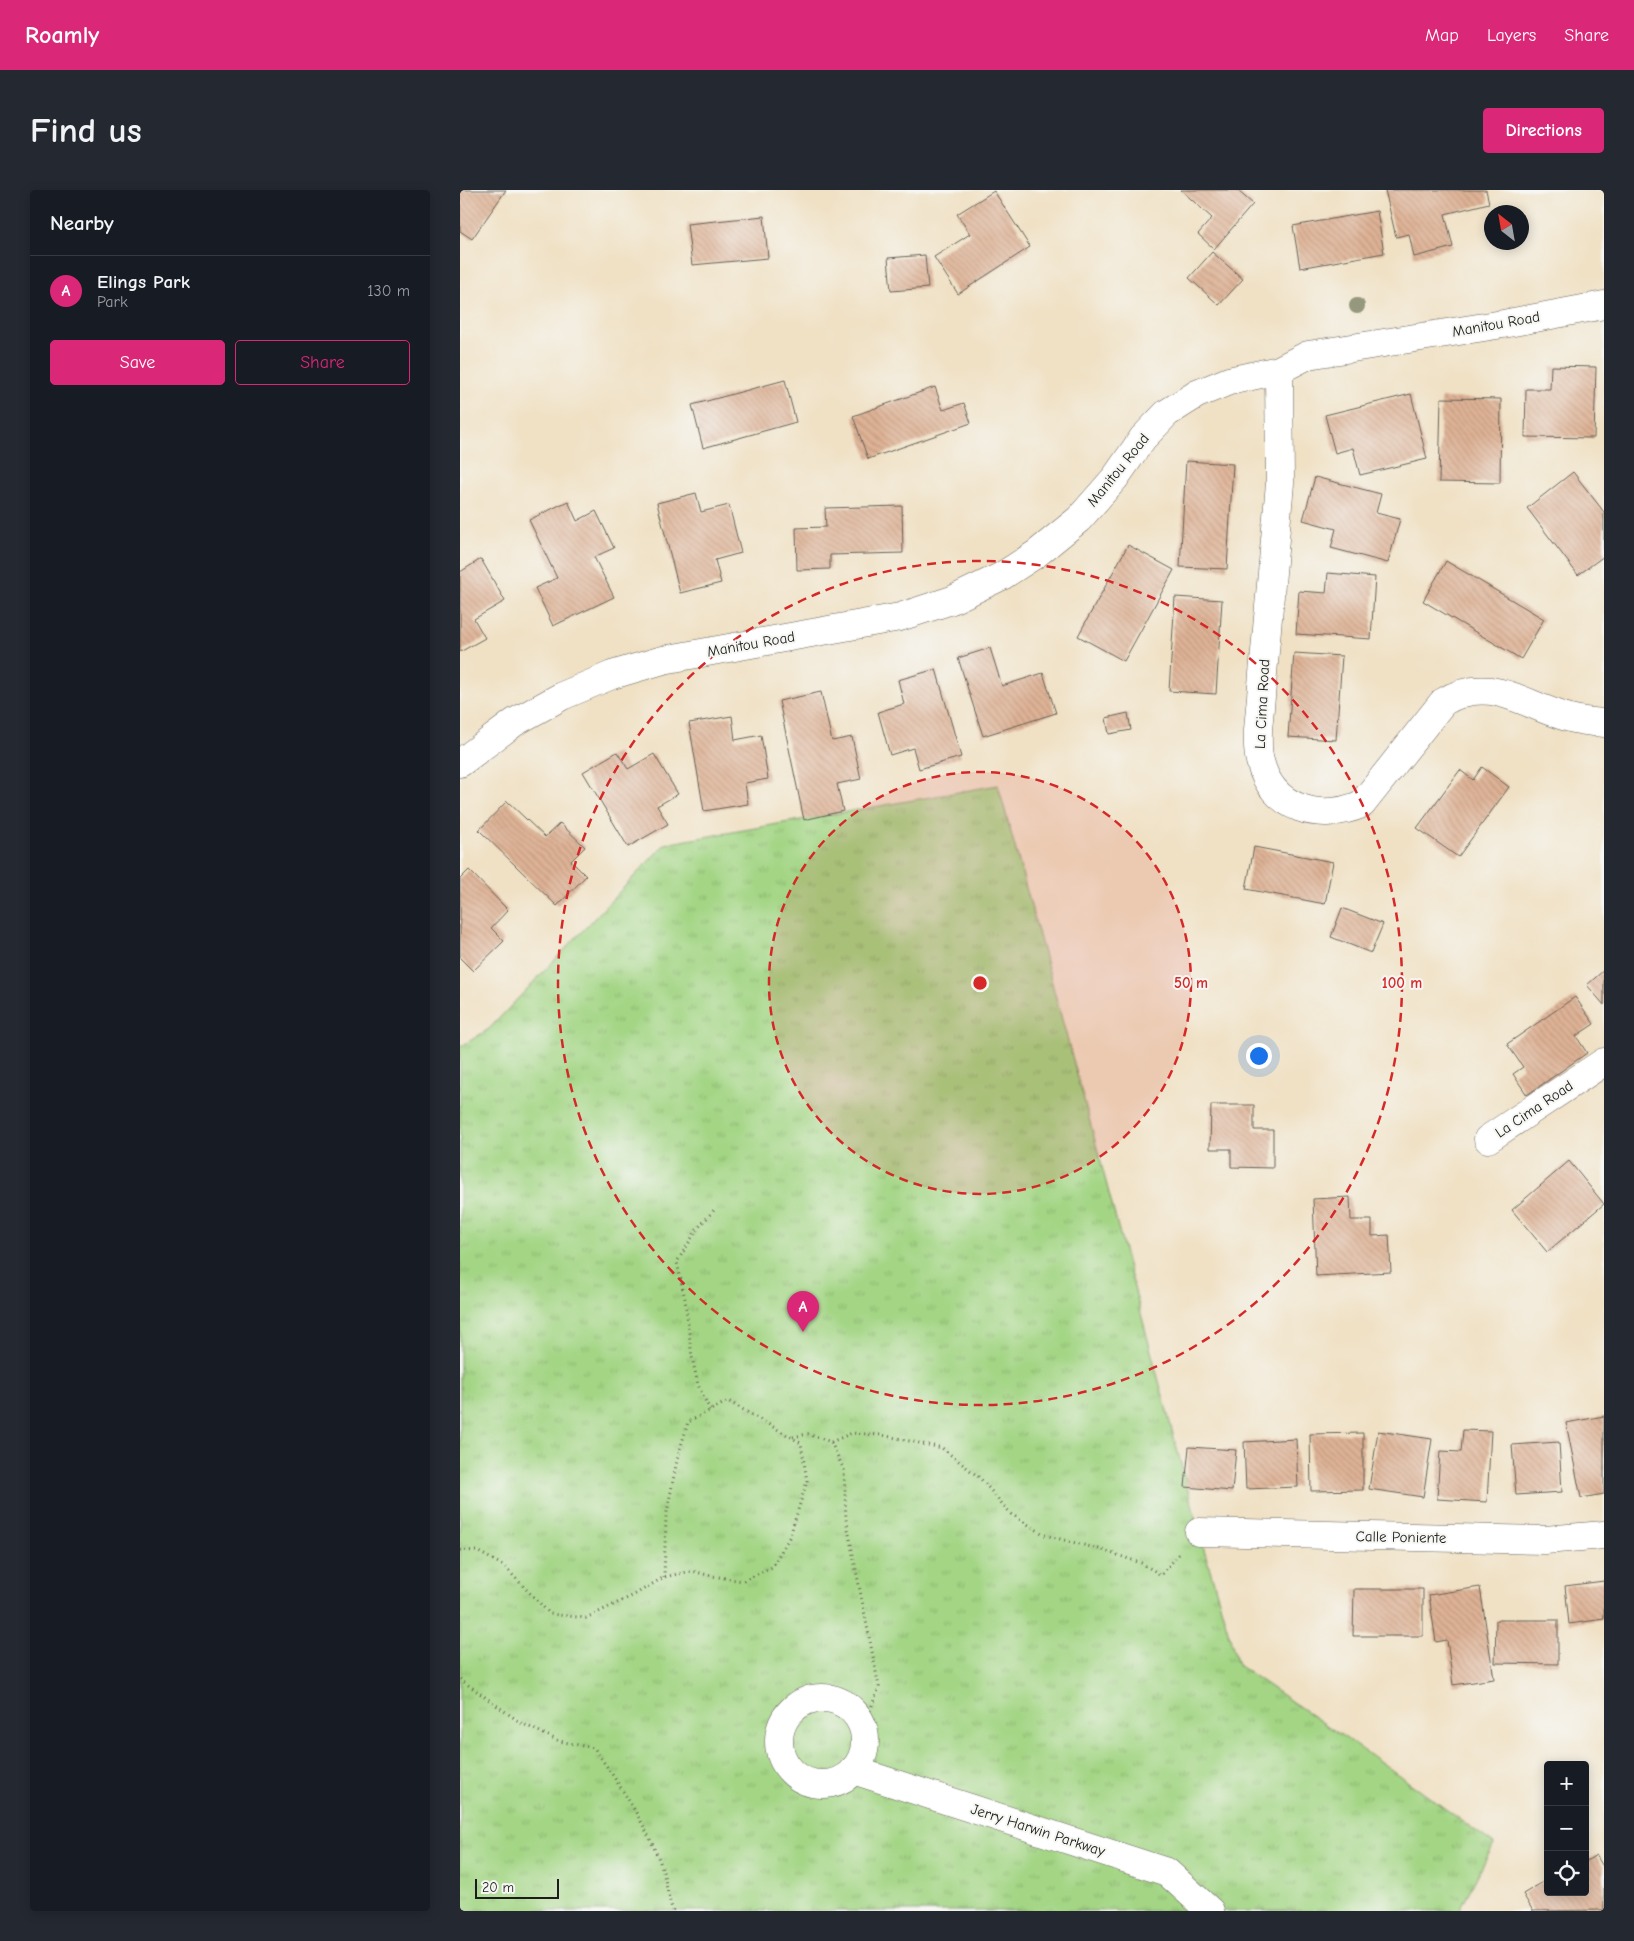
<!DOCTYPE html>
<meta charset="utf-8">
<style>
body{margin:0;font-family:"Comic Neue",sans-serif;background:#242831;color:#f1f3f6}
.controls{position:absolute;right:15px;bottom:15px;display:grid;overflow:hidden;border-radius:5px;box-shadow:0 2px 12px #0003}
.controls button{width:45px;height:45px;display:grid;place-items:center;padding:0;border:0;border-bottom:1px solid #363941;background:#171b24;color:#f1f3f6;font:25px sans-serif}
.compass{position:absolute;left:1024px;top:15px;width:45px;height:45px;border-radius:50%;background:#171b24;box-shadow:0 2px 12px #0003;rotate:329deg}
.scale{position:absolute;left:15px;bottom:12px;width:84px;box-sizing:border-box;padding-left:5px;border:2px solid #1c1c1c;border-top:0;font-size:14px;line-height:18px;white-space:nowrap;color:#1c1c1c;-webkit-text-stroke:4px #f6f6f2;paint-order:stroke}
.you{position:absolute;left:798px;top:865px;width:18px;height:18px;margin:-12px;border:4px solid #fff;border-radius:50%;background:#1a73e8;box-shadow:0 0 0 8px #1a73e833}
.badge{display:grid;place-items:center;width:32px;height:32px;border-radius:50%;background:#db2777;color:#fff;font-size:16px;font-weight:700}
.pin{position:absolute;translate:-50% -41px;filter:drop-shadow(0 1px 2px #0008)}
.pin::after{content:'';position:absolute;top:26px;width:18px;height:15px;background:inherit;clip-path:polygon(0 0,100% 0,50% 100%)}
.list{margin:0;padding:0;list-style:none}
h2{display:flex;justify-content:space-between;align-items:center;height:65px;margin:0;padding:0 20px;font-size:21px}
h2 small{font-size:16px;font-weight:400;color:#9ea1a6}
.list li{display:grid;grid-template-columns:32px 1fr auto;gap:15px;align-items:center;box-sizing:border-box;height:70px;padding:0 20px;border-top:1px solid #363941}
.list b{display:block;font-size:19px;white-space:nowrap}
.list p{margin:0;font-size:16px;white-space:nowrap;color:#9ea1a6}
.list em{font-size:16px;font-style:normal;color:#9ea1a6}
.actions{display:flex;gap:10px;padding:15px 20px}
.actions a{flex:1;padding:11px 0;border:1px solid #db2777;border-radius:5px;text-align:center;font-size:18px;color:#db2777}
.actions .main{background:#db2777;color:#fff}
.icon{flex:none;width:28px;height:28px;fill:none;stroke:currentColor;stroke-width:2;stroke-linecap:round;stroke-linejoin:round}
.map{position:relative;flex:none;width:1144px;height:1721px;overflow:hidden;border-radius:5px}
header{display:flex;align-items:center;gap:30px;box-sizing:border-box;height:70px;padding:0 25px;background:#db2777;color:#fff}
header strong{font-size:24px}
nav{display:flex;gap:28px;margin-inline-start:auto;font-size:18px}
.intro{display:flex;align-items:center;justify-content:space-between;box-sizing:border-box;height:120px;padding:0 30px}
h1{margin:0;font-size:35px}
.button{padding:12px 22px;border-radius:5px;background:#db2777;color:#fff;font-size:18px;font-weight:700}
main{display:flex;gap:30px;padding:0 30px}
aside{flex:1;background:#171b24;border-radius:5px;box-shadow:0 2px 12px #0003}
.map>svg:first-child{display:block}
.park{fill:url(#park-tufts);stroke:#607850}
.building{fill:url(#building-back-hatch)}
.lines{fill:none;stroke-linecap:round;stroke-linejoin:round}
.minor-casing{stroke:#666157;stroke-width:29}
.path{stroke:#666157;stroke-width:3;stroke-dasharray:1 4;stroke-linecap:butt}
.minor{stroke:#fff;stroke-width:28}
.tree{fill:#95987c}
.ring{fill:none;stroke:#d62828;stroke-width:2.5;stroke-dasharray:9 6}
.labels{text-anchor:middle;stroke-width:4;stroke-linejoin:round;paint-order:stroke}
.street-label{font-size:15px;fill:#1c1c1c;stroke:#f6f6f2}
.centre{fill:#d62828;stroke:#f6f6f2;stroke-width:2.5}
.ring-label{font-size:15px;text-anchor:middle;font-weight:bold;fill:#d62828;stroke:#f6f6f2;stroke-width:4;stroke-linejoin:round;paint-order:stroke}
</style>
<header>
<strong>Roamly</strong>
<nav><a>Map</a><a>Layers</a><a>Share</a></nav>
</header>
<div class="intro"><h1>Find us</h1><a class="button">Directions</a></div>
<main>
<aside>
<h2>Nearby<small></small></h2>
<ul class="list">
<li><span class="badge">A</span><div><b>Elings Park</b><p>Park</p></div><em>130 m</em></li>
</ul>
<div class="actions"><a class="main">Save</a><a>Share</a></div>
</aside>
<div class="map">
<svg width="1144" height="1721" viewBox="0 0 1144 1721">
<defs>
<pattern id="park-tufts" width="24" height="20" patternUnits="userSpaceOnUse" patternTransform="scale(1.25)"><rect width="24" height="20" fill="#a3d584"/><path d="M3 7l-1-3M5 7V3M7 7l1-3M15 17l-1-3M17 17v-4M19 17l1-3" fill="none" stroke="#8cb671"/></pattern>
<pattern id="building-back-hatch" width="6" height="6" patternUnits="userSpaceOnUse" patternTransform="scale(1.25)"><rect width="6" height="6" fill="#deb295"/><path d="M-1 5l2 2M0 0l6 6M5-1l2 2" fill="none" stroke="#be9880"/></pattern>
</defs>
<rect width="100%" height="100%" fill="#f6f6f2"/>
<filter id="ink" filterUnits="userSpaceOnUse"><feTurbulence type="fractalNoise" baseFrequency=".02" numOctaves="2"/><feDisplacementMap in="SourceGraphic" scale="10" xChannelSelector="R" yChannelSelector="G"/><feConvolveMatrix kernelMatrix="1 2 1 2 8 2 1 2 1" color-interpolation-filters="sRGB"/></filter>
<filter id="wash" filterUnits="userSpaceOnUse"><feTurbulence type="fractalNoise" baseFrequency=".0096" numOctaves="4" result="noise"/><feDisplacementMap in="SourceGraphic" scale="20" xChannelSelector="R" yChannelSelector="G"/><feGaussianBlur stdDeviation="1.12" result="paint"/><feColorMatrix in="noise" values="0 0 0 0 0 0 0 0 0 0 0 0 0 0 0 0 0 1.4 0 .05"/><feComposite in="paint" operator="in"/></filter>
<g filter="url(#wash)">
<rect width="100%" height="100%" fill="#f0e1c5"/>
<path class="park" d="M 538,595 L 633,943 L 739,1342 L 778,1475 L 922,1573 L 1034,1654 L 999,1721 L 0,1721 L 0,857 L 29,839 L 205,654 Z"/>
<g id="blocks">
<path class="building" d="M 0,0 L 46,0 L 12,49 L 0,41 Z
M 721,0 L 777,0 L 793,14 L 754,59 L 738,44 L 752,28 Z
M 925,0 L 1026,0 L 1029,13 L 985,24 L 993,57 L 954,67 L 949,44 L 936,47 Z
M 534,1 L 570,57 L 498,104 L 474,67 L 510,44 L 497,24 Z
M 917,21 L 924,63 L 840,78 L 833,36 Z
M 304,26 L 308,68 L 232,75 L 227,34 Z
M 752,62 L 783,89 L 759,115 L 729,88 Z
M 465,65 L 468,98 L 431,101 L 428,68 Z
M 1091,176 L 1136,177 L 1134,248 L 1065,247 L 1066,199 L 1090,199 Z
M 325,190 L 336,232 L 243,258 L 232,215 Z
M 475,197 L 483,220 L 504,213 L 511,233 L 408,269 L 393,226 Z
M 951,204 L 967,269 L 900,285 L 893,258 L 875,263 L 865,225 Z
M 981,208 L 1041,209 L 1040,293 L 979,292 Z
M 726,271 L 773,274 L 767,379 L 720,377 Z
M 1113,282 L 1144,322 L 1144,366 L 1118,385 L 1067,318 Z
M 855,287 L 921,304 L 916,323 L 940,329 L 928,373 L 871,358 L 876,339 L 843,330 Z
M 236,303 L 241,322 L 269,315 L 281,363 L 255,370 L 261,393 L 220,403 L 197,313 Z
M 108,311 L 117,331 L 136,321 L 154,358 L 134,367 L 154,407 L 93,436 L 75,398 L 97,388 L 69,330 Z
M 442,316 L 443,363 L 370,365 L 370,379 L 337,380 L 336,338 L 366,337 L 365,318 Z
M 668,355 L 714,380 L 664,471 L 618,446 Z
M 21,369 L 45,411 L 14,429 L 25,448 L 0,462 L 0,382 Z
M 986,371 L 1084,429 L 1061,469 L 963,411 Z
M 868,383 L 915,387 L 911,449 L 836,444 L 839,401 L 866,403 Z
M 715,407 L 762,410 L 756,504 L 709,501 Z
M 530,458 L 542,496 L 583,483 L 596,523 L 523,546 L 498,468 Z
M 834,463 L 882,466 L 876,550 L 828,547 Z
M 476,479 L 501,567 L 459,579 L 453,558 L 430,565 L 418,522 L 444,514 L 438,490 Z
M 361,502 L 372,551 L 392,547 L 401,589 L 377,594 L 383,621 L 344,630 L 319,511 Z
M 668,523 L 671,540 L 649,544 L 646,528 Z
M 272,526 L 275,550 L 301,545 L 308,589 L 285,593 L 288,614 L 244,621 L 229,533 Z
M 157,562 L 168,579 L 194,564 L 218,604 L 197,616 L 208,634 L 168,657 L 123,582 Z
M 1022,577 L 1049,597 L 998,667 L 957,638 L 1000,580 L 1013,590 Z
M 47,611 L 85,647 L 100,633 L 125,657 L 111,671 L 126,686 L 97,716 L 19,640 Z
M 794,657 L 873,672 L 865,714 L 786,699 Z
M 9,680 L 48,720 L 31,738 L 44,751 L 13,781 L 0,768 L 0,689 Z
M 882,718 L 923,734 L 911,763 L 871,747 Z
M 1144,780 L 1144,815 L 1127,795 Z
M 1115,807 L 1134,834 L 1116,846 L 1127,863 L 1067,905 L 1053,884 L 1063,877 L 1047,854 Z
M 751,915 L 794,915 L 794,940 L 813,940 L 813,978 L 771,977 L 771,959 L 750,959 Z
M 1109,971 L 1144,1014 L 1087,1062 L 1052,1020 Z
M 890,1007 L 891,1030 L 912,1030 L 912,1046 L 929,1045 L 931,1082 L 856,1086 L 853,1009 Z
M 1144,1226 L 1144,1304 L 1121,1308 L 1106,1233 Z
M 1003,1240 L 1031,1241 L 1027,1312 L 977,1309 L 980,1261 L 1001,1262 Z
M 918,1241 L 972,1249 L 963,1307 L 909,1299 Z
M 903,1243 L 903,1300 L 851,1301 L 850,1244 Z
M 836,1249 L 838,1297 L 786,1299 L 784,1252 Z
M 1099,1252 L 1102,1302 L 1056,1305 L 1052,1255 Z
M 729,1257 L 776,1260 L 772,1301 L 725,1297 Z
M 1144,1391 L 1144,1429 L 1109,1434 L 1105,1396 Z
M 1020,1397 L 1034,1489 L 993,1495 L 987,1450 L 976,1452 L 969,1405 Z
M 894,1399 L 963,1399 L 963,1446 L 893,1446 Z
M 1036,1430 L 1098,1430 L 1098,1474 L 1035,1473 Z
M 1136,1665 L 1144,1678 L 1144,1720 L 1073,1721 L 1063,1704 L 1088,1689 L 1088,1702 L 1125,1702 L 1125,1672 Z"/>
</g>
</g>
<g filter="url(#ink)">
<use href="#blocks" fill-opacity="0" stroke="#666157" stroke-width="1"/>
<g class="lines">
<g class="minor-casing">
<path id="minor" d="M 819,180 L 820,293 L 798,540 C 798,550 797,561 800,571 C 812,620 860,632 902,614 L 983,512 C 1030,483 1064,516 1110,528 C 1121,531 1133,532 1144,533
M 0,573 L 55,532 L 102,506 L 152,485 L 203,470 L 440,427 L 492,410 L 542,386 L 576,364 L 619,329 L 655,288 L 683,248 L 707,223 L 737,204 L 769,191 L 819,180 L 848,165 L 1043,134 L 1144,115
M 1028,949 L 1144,872
M 739,1342 L 1085,1350 L 1144,1345
M319 1551a43 43 0 1 1 86 0a43 43 0 1 1-86 0Z
M 393,1580 L 707,1682 L 750,1721"/>
</g>
<path class="path" d="M 250,1220 L 238,1195 L 232,1167 L 225,1109 L 217,1072 L 238,1038 L 256,1018
M 333,1247 L 348,1244 L 371,1252 L 384,1280 L 386,1329 L 419,1497 L 408,1526 L 400,1532
M 371,1252 L 392,1243 L 422,1245 L 482,1258 L 520,1288 L 551,1324 L 585,1345 L 639,1359 L 681,1373 L 701,1385 L 720,1363
M 0,1360 L 17,1361 L 44,1376 L 90,1424 L 126,1428 L 174,1405 L 204,1387 L 232,1381 L 252,1386 L 283,1391 L 312,1377 L 330,1346 L 347,1291 L 341,1253 L 268,1211 L 228,1232 L 217,1270 L 206,1327 L 204,1387
M 0,1489 L 61,1533 L 99,1551 L 134,1558 C 159,1594 184,1631 200,1672 C 206,1688 207,1705 213,1721"/>
<use href="#minor" class="minor"/>
</g>
<circle class="tree" cx="897" cy="116" r="8"/>
</g>
<circle cx="520" cy="793" r="211" fill="#d62828" fill-opacity=".12"/>
<g class="ring">
<circle cx="520" cy="793" r="211"/>
<circle cx="520" cy="793" r="422"/>
</g>
<g class="labels">
<g class="street-label">
<text transform="translate(1036 134) rotate(-10)" y="5">Manitou Road</text>
<text transform="translate(658 280) rotate(-51)" y="5">Manitou Road</text>
<text transform="translate(291 454) rotate(-10)" y="5">Manitou Road</text>
<text transform="translate(802 514) rotate(-87)" y="5">La Cima Road</text>
<text transform="translate(1074 919) rotate(-34)" y="5">La Cima Road</text>
<text transform="translate(941 1347) rotate(1)" y="5">Calle Poniente</text>
<text transform="translate(578 1640) rotate(18)" y="5">Jerry Harwin Parkway</text>
</g>
</g>
<circle cx="520" cy="793" r="8" class="centre"/>
<g class="ring-label">
<text x="731" y="798">50 m</text>
<text x="942" y="798">100 m</text>
</g>
</svg>
<div class="controls">
<button>+</button>
<button>−</button>
<button><svg class="icon" aria-label="locate" viewBox="0 0 24 24"><circle cx="12" cy="12" r="6"/><path d="M12 2v4M12 18v4M2 12h4M18 12h4"/></svg></button>
</div>
<svg class="compass" viewBox="-18 -18 36 36"><path d="M0-13l5 13h-10z" fill="#e53935"/><path d="M0 13l5-13h-10z" fill="#9ea1a6"/></svg>
<div class="scale">20 m</div>
<div class="you"></div>
<div class="pin badge" style="left:343px;top:1142px">A</div>
</div>
</main>
